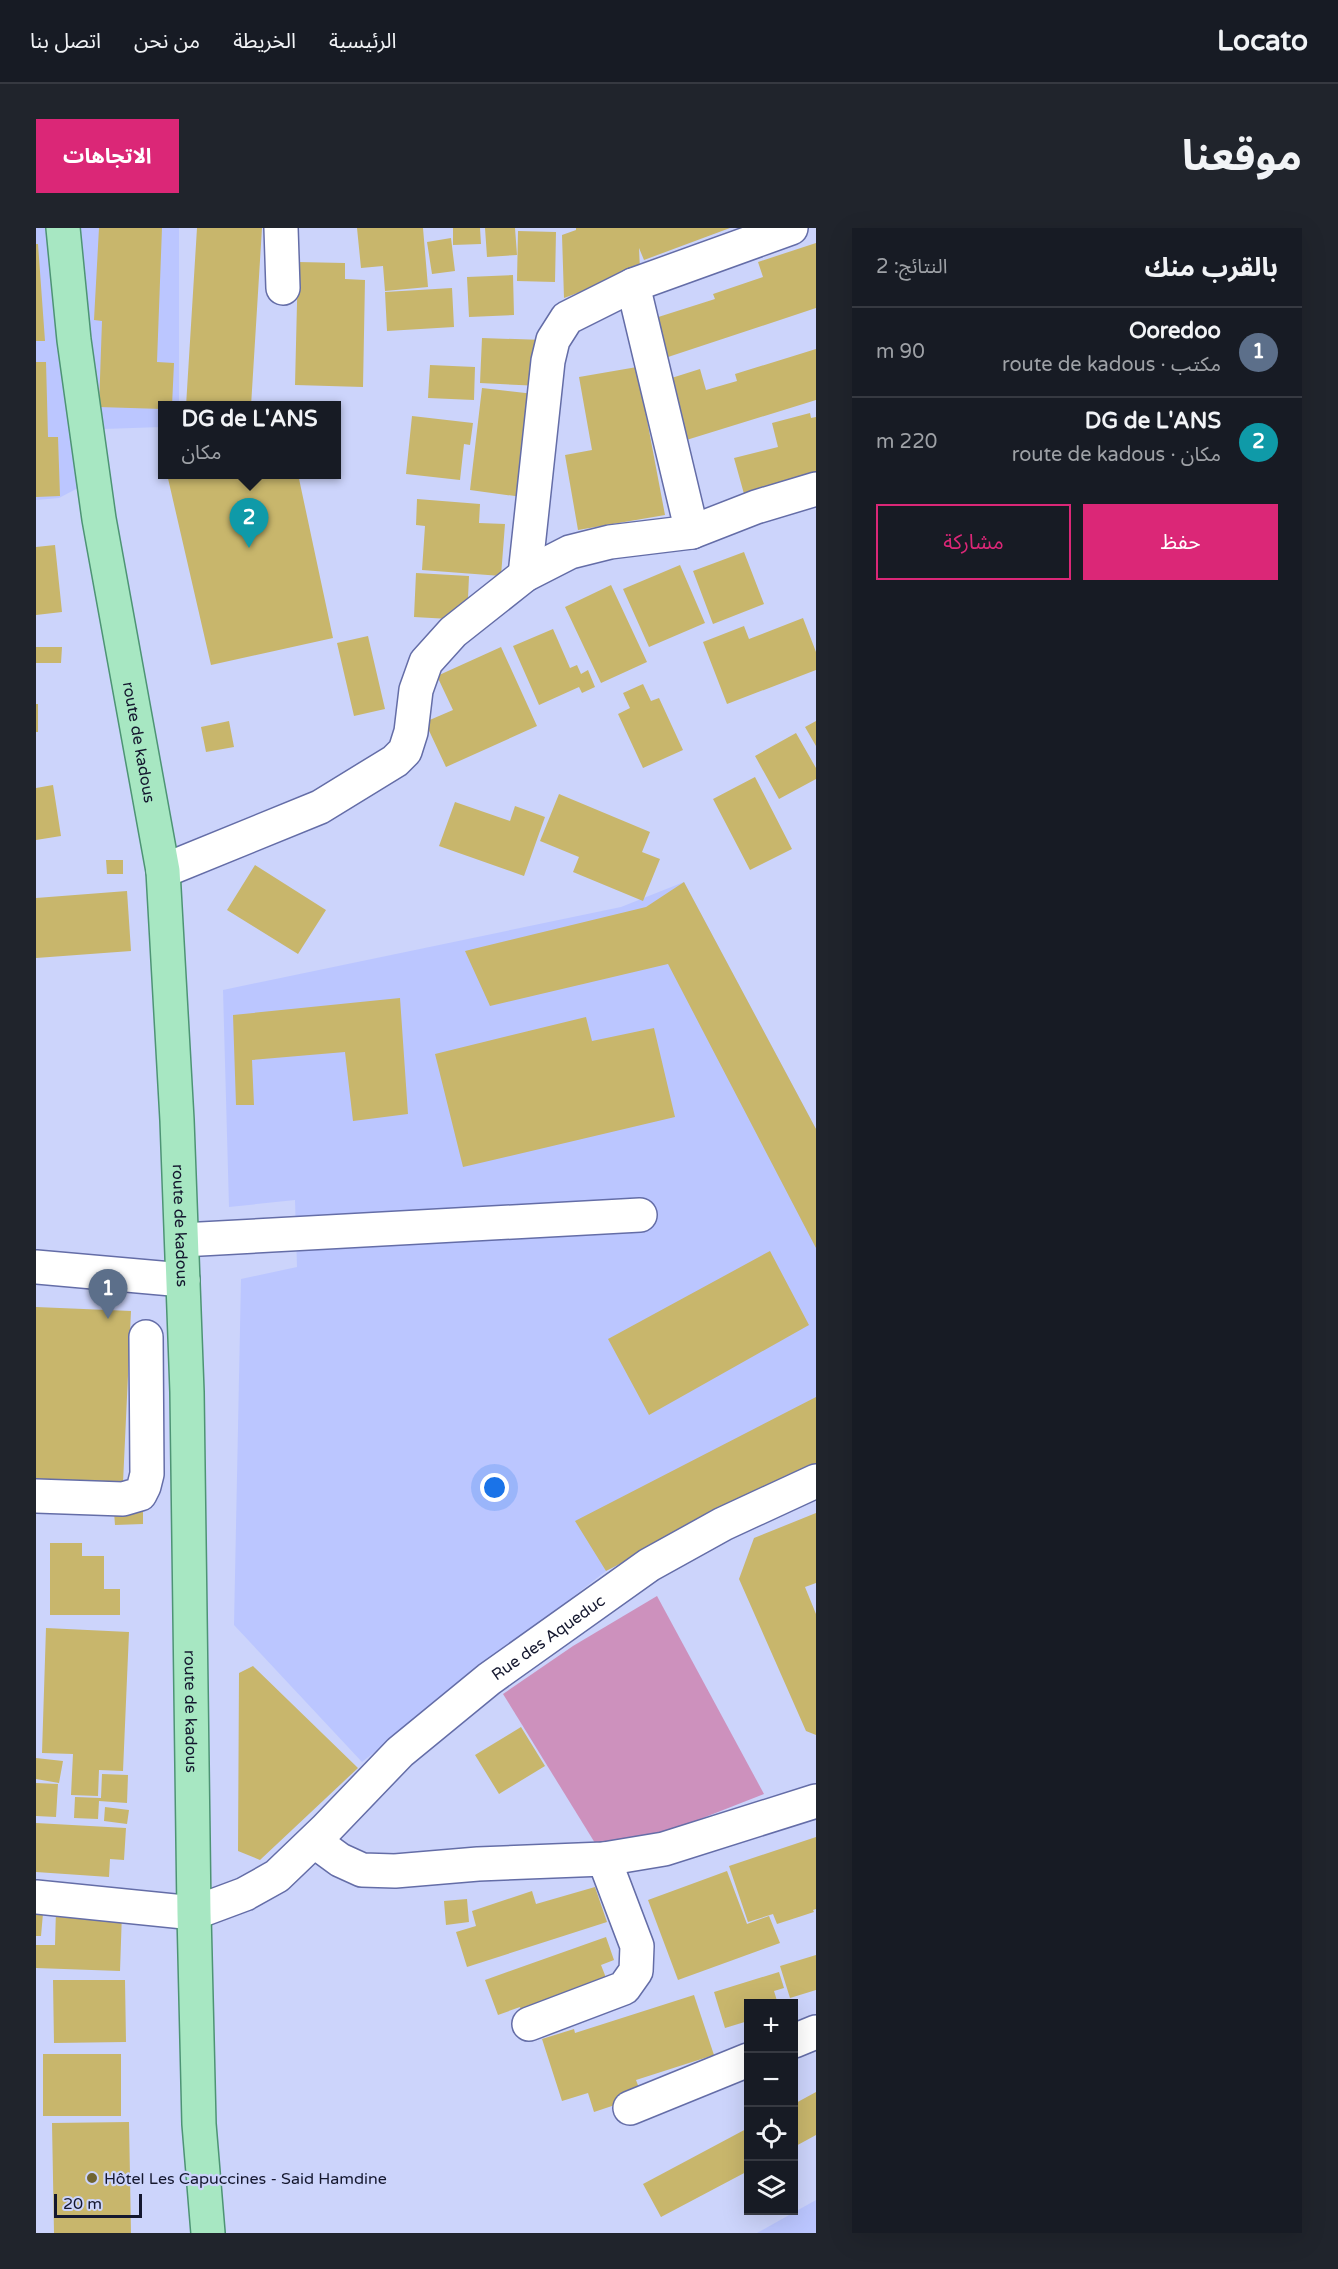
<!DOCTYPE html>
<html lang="ar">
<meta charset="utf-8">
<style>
body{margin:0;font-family:"Varela Round","Noto Sans Arabic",sans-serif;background:#20242c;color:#f1f3f6;direction:rtl}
.controls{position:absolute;right:18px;bottom:18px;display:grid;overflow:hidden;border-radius:0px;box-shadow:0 6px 24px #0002}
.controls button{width:54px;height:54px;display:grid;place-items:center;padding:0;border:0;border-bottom:2px solid #363941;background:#171b24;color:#f1f3f6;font:30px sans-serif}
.scale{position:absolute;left:18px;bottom:15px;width:88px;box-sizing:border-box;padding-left:6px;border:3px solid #14172e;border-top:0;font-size:16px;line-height:21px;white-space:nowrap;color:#14172e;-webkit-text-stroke:4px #ccd4fb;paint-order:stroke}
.you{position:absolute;left:459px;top:1260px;width:21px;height:21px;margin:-15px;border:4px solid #fff;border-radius:50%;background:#1a73e8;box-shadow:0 0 0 9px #1a73e833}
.badge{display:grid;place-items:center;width:39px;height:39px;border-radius:50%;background:#db2777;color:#fff;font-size:20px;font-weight:700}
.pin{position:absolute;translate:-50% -50px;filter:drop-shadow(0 2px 3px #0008)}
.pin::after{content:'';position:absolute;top:32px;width:21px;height:18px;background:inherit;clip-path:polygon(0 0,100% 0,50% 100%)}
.popup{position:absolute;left:122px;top:173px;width:183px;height:78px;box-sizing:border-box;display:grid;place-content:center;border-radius:0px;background:#171b24;filter:drop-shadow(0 2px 4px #0005);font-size:20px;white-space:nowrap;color:#9ea1a6}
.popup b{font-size:22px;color:#f1f3f6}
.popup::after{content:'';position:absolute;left:50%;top:100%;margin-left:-12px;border:12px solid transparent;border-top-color:#171b24}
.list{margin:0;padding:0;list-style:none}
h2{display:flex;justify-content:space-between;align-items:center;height:78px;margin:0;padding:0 24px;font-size:26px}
h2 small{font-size:20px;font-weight:400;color:#9ea1a6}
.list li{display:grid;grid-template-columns:39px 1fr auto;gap:18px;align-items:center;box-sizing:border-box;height:90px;padding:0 24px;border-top:2px solid #363941}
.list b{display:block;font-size:22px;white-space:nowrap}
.list p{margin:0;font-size:20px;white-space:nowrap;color:#9ea1a6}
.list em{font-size:20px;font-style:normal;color:#9ea1a6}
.actions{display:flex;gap:12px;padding:18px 24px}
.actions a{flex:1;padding:14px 0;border:2px solid #db2777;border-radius:0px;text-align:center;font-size:21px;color:#db2777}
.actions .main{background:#db2777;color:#fff}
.icon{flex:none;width:33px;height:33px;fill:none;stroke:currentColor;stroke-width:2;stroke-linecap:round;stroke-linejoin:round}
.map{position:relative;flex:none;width:780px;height:2005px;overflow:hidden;direction:ltr;border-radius:0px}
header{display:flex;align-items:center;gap:36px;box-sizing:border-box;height:84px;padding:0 30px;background:#171b24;border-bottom:2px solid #363941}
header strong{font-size:28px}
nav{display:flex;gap:33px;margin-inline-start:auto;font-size:21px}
.intro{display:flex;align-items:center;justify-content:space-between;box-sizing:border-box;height:144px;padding:0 36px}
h1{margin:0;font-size:42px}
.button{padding:15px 27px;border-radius:0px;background:#db2777;color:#fff;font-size:21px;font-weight:700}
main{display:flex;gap:36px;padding:0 36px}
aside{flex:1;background:#171b24;border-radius:0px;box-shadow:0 6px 24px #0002}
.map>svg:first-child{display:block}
.built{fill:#bbc6ff}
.green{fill:#cd91bd}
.building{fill:#c8b66c}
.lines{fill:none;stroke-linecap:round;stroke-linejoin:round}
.minor-casing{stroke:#646da7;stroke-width:36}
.major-casing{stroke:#4d9474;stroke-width:36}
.minor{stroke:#fff;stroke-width:33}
.major{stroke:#a7e7c2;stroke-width:33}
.poi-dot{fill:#706431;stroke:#ccd4fb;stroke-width:2}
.labels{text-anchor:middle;stroke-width:4.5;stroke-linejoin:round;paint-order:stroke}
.street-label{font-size:16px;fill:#14172e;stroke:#ccd4fb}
.poi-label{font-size:16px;fill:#14172e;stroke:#ccd4fb;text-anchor:start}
</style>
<header>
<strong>Locato</strong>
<nav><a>الرئيسية</a><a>الخريطة</a><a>من نحن</a><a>اتصل بنا</a></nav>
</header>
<div class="intro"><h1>موقعنا</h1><a class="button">الاتجاهات</a></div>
<main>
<aside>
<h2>بالقرب منك<small>النتائج: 2</small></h2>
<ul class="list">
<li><span class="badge" style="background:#5c6f8a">1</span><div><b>Ooredoo</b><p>مكتب · route de kadous</p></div><em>90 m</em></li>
<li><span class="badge" style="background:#0f9aa8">2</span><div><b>DG de L'ANS</b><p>مكان · route de kadous</p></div><em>220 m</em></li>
</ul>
<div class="actions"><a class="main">حفظ</a><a>مشاركة</a></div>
</aside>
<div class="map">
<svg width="780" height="2005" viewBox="0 0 780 2005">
<rect width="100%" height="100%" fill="#ccd4fb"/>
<path class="built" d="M 0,0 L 143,0 L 143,177 L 126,178 L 126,199 L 38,202 L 42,260 L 23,270 L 0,272 Z
M 648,654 L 780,901 L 780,1235 L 570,1343 L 326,1534 L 198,1397 L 205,1051 L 261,1039 L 259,972 L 193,979 L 187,762 L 585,679 Z
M 780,1972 L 780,2005 L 721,2005 Z"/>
<path class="green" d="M 621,1368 L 728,1566 L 626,1606 L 559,1615 L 467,1466 L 537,1418 Z"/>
<path class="building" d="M 63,0 L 126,0 L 121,134 L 138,135 L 136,178 L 126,178 L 126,181 L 63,179 L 66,93 L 58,92 Z
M 161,0 L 226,0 L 215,178 L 150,178 Z
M 321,0 L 387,0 L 392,59 L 349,63 L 347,38 L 325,40 Z
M 417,0 L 444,0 L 445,16 L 417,17 Z
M 449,0 L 479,0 L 481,27 L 451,29 Z
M 540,0 L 694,0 L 608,32 L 603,20 L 604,42 L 528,70 L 526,7 L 540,2 Z
M 482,3 L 520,4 L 519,54 L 481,53 Z
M 415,10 L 419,43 L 396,46 L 391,14 Z
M 780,15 L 780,80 L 629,130 L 616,91 L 679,71 L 677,66 L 727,49 L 722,34 Z
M 0,16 L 2,16 L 9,113 L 0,113 Z
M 262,34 L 309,35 L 309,51 L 329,52 L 327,159 L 259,157 Z
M 477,47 L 478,87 L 433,89 L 431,49 Z
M 416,60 L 418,99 L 351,103 L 349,64 Z
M 446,110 L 508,112 L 505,158 L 444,155 Z
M 780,121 L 780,172 L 644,214 L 626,153 L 664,141 L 670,162 L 701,153 L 699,146 Z
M 0,134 L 10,134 L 12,209 L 22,209 L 24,268 L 0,269 Z
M 394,137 L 439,139 L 438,172 L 392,170 Z
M 601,139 L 629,287 L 542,302 L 529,227 L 556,222 L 543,149 Z
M 446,160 L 498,166 L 486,269 L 434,262 Z
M 774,185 L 775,190 L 780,189 L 780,254 L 710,273 L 698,230 L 742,219 L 736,195 Z
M 376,188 L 437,195 L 434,217 L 428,216 L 424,252 L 370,246 Z
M 131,246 L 262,246 L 297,410 L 175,437 Z
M 381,271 L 444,276 L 443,295 L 469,296 L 465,348 L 386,342 L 389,298 L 380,297 Z
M 19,317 L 26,384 L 0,387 L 0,319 Z
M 708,324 L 728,376 L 677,396 L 657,343 Z
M 644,337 L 669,395 L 613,419 L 587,361 Z
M 380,345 L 433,348 L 431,392 L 378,389 Z
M 575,357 L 611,434 L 565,455 L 529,379 Z
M 767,390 L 780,424 L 780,442 L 691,476 L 667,414 L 708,398 L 713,411 Z
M 517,401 L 534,440 L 541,437 L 545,446 L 552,442 L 559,459 L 546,465 L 543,459 L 503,477 L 477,418 Z
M 332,408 L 349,481 L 318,488 L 301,415 Z
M 0,419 L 26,419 L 25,435 L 0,435 Z
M 465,419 L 501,498 L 410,539 L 389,494 L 417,482 L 401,448 Z
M 607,456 L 615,473 L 623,470 L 647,522 L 607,540 L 582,486 L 594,480 L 587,465 Z
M 0,476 L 2,476 L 2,504 L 0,504 Z
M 193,493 L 198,519 L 170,524 L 165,499 Z
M 780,493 L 780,518 L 769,499 Z
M 760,505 L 780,540 L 780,551 L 743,571 L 719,528 Z
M 719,549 L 756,621 L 714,642 L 677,571 Z
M 17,557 L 25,608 L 0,612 L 0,560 Z
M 523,566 L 614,604 L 606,624 L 624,631 L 607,673 L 537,644 L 543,629 L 504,613 Z
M 419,574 L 474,593 L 479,578 L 509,589 L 488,648 L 403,618 Z
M 70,632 L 87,632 L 87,646 L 71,646 Z
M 219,637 L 290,682 L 262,726 L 191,682 Z
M 648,654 L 780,901 L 780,1020 L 632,736 L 454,778 L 429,723 L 610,679 Z
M 91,663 L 95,723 L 0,730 L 0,670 Z
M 364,770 L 372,886 L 317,893 L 309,824 L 216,832 L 218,877 L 200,877 L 197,787 Z
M 550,789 L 556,813 L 618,800 L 639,889 L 427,939 L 399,826 Z
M 734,1023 L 773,1097 L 613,1187 L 572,1111 Z
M 0,1079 L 95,1083 L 87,1255 L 0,1260 Z
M 780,1169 L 780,1235 L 570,1343 L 539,1293 Z
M 107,1283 L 107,1296 L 79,1297 L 78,1284 Z
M 780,1285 L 780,1355 L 769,1359 L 780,1386 L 780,1507 L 770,1503 L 703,1351 L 718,1310 Z
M 14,1315 L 46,1315 L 46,1328 L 68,1328 L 68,1361 L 84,1361 L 84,1387 L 14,1387 Z
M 10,1400 L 93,1404 L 87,1543 L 63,1542 L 62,1568 L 35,1567 L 37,1526 L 6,1525 Z
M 217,1438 L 322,1540 L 224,1632 L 202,1623 L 203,1445 Z
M 485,1499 L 509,1538 L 463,1566 L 439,1527 Z
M 0,1530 L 27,1533 L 23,1555 L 0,1551 Z
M 66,1546 L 92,1547 L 91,1575 L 63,1573 L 62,1591 L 38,1590 L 39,1569 L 65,1570 Z
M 0,1555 L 22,1556 L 20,1589 L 0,1588 Z
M 69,1579 L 93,1582 L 91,1596 L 68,1593 Z
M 0,1595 L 90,1600 L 88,1632 L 74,1631 L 73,1649 L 0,1644 Z
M 780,1609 L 780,1681 L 777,1682 L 778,1684 L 741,1696 L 737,1686 L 712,1694 L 693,1638 Z
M 691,1643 L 711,1696 L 733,1688 L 744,1715 L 642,1752 L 612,1672 Z
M 559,1659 L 571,1694 L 431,1739 L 420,1704 L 440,1698 L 436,1683 L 496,1663 L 500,1676 Z
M 431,1671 L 433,1694 L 410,1697 L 408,1673 Z
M 0,1673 L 8,1674 L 5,1708 L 0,1708 Z
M 20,1681 L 86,1684 L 84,1743 L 0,1740 L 0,1717 L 19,1717 Z
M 570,1709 L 578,1732 L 565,1737 L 574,1760 L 488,1791 L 484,1779 L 462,1787 L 449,1752 Z
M 780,1727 L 780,1762 L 754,1770 L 744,1738 Z
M 743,1744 L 748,1760 L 738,1763 L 742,1776 L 712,1776 L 712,1793 L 689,1800 L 678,1764 Z
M 17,1752 L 89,1752 L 90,1814 L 18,1815 Z
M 658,1767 L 678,1827 L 600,1852 L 606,1868 L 558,1884 L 552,1865 L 526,1873 L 506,1811 L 538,1801 L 539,1805 Z
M 7,1826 L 85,1826 L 85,1888 L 7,1888 Z
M 780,1864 L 780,1907 L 758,1919 L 758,1876 Z
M 93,1894 L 95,2005 L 18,2005 L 16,1895 Z
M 712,1900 L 712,1943 L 625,1989 L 607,1956 Z"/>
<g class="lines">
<g class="minor-casing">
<g id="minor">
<path d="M 245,0 L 247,60"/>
<path d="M 597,57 L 656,304"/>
<path d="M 489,347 L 512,133 L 517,112 L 531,90 L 597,57 L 755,0"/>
<path d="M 127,643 L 284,579 L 359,533 L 369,523 L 375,504 L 380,462 L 390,434 L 417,404 L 489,347 L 534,324 L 574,314 L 656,304 L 720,279 L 780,261"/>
<path d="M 146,1012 L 604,987"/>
<path d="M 0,1039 L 147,1052"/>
<path d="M 0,1268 L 87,1271 L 104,1266 L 108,1258 L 111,1246 L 110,1109"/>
<path d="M 278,1613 L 304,1632 L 326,1642 L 359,1643 L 442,1636 L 568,1631 L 628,1621 L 780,1573"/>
<path id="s1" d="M 0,1669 L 158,1685 L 209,1666 L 241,1648 L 290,1601 L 364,1524 L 453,1451 L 613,1337 L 687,1296 L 780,1253"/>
<path d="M 493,1796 L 588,1760 L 600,1743 L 601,1718 L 568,1631"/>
<path d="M 758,1813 L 780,1804"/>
<path d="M 594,1880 L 712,1832"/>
</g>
</g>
<g class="major-casing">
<g id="major">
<path id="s2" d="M 27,0 L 38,112 L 63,291 L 127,643 L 141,892 L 151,1164 L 158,1685 L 163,1896 L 172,2005"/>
</g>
</g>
<use href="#minor" class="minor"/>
<use href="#major" class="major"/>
</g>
<circle class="poi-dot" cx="56" cy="1950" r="6"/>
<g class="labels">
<g class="street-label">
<text dy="6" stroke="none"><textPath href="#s2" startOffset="520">route de kadous</textPath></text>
<text dy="6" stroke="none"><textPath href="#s2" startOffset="1006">route de kadous</textPath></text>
<text dy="6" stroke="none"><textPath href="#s1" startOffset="612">Rue des Aqueduc</textPath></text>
<text dy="6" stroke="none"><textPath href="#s2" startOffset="1492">route de kadous</textPath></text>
</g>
<g class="poi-label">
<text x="68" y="1956">Hôtel Les Capuccines - Said Hamdine</text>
</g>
</g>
</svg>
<div class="controls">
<button>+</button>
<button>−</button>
<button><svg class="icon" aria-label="locate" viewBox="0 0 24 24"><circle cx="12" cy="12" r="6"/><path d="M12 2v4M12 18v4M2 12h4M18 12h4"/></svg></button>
<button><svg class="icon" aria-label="layers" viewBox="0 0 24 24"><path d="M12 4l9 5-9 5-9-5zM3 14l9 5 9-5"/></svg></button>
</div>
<div class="scale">20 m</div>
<div class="you"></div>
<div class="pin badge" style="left:72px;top:1091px;background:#5c6f8a">1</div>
<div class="pin badge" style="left:213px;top:320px;background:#0f9aa8">2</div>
<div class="popup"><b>DG de L'ANS</b>مكان</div>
</div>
</main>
